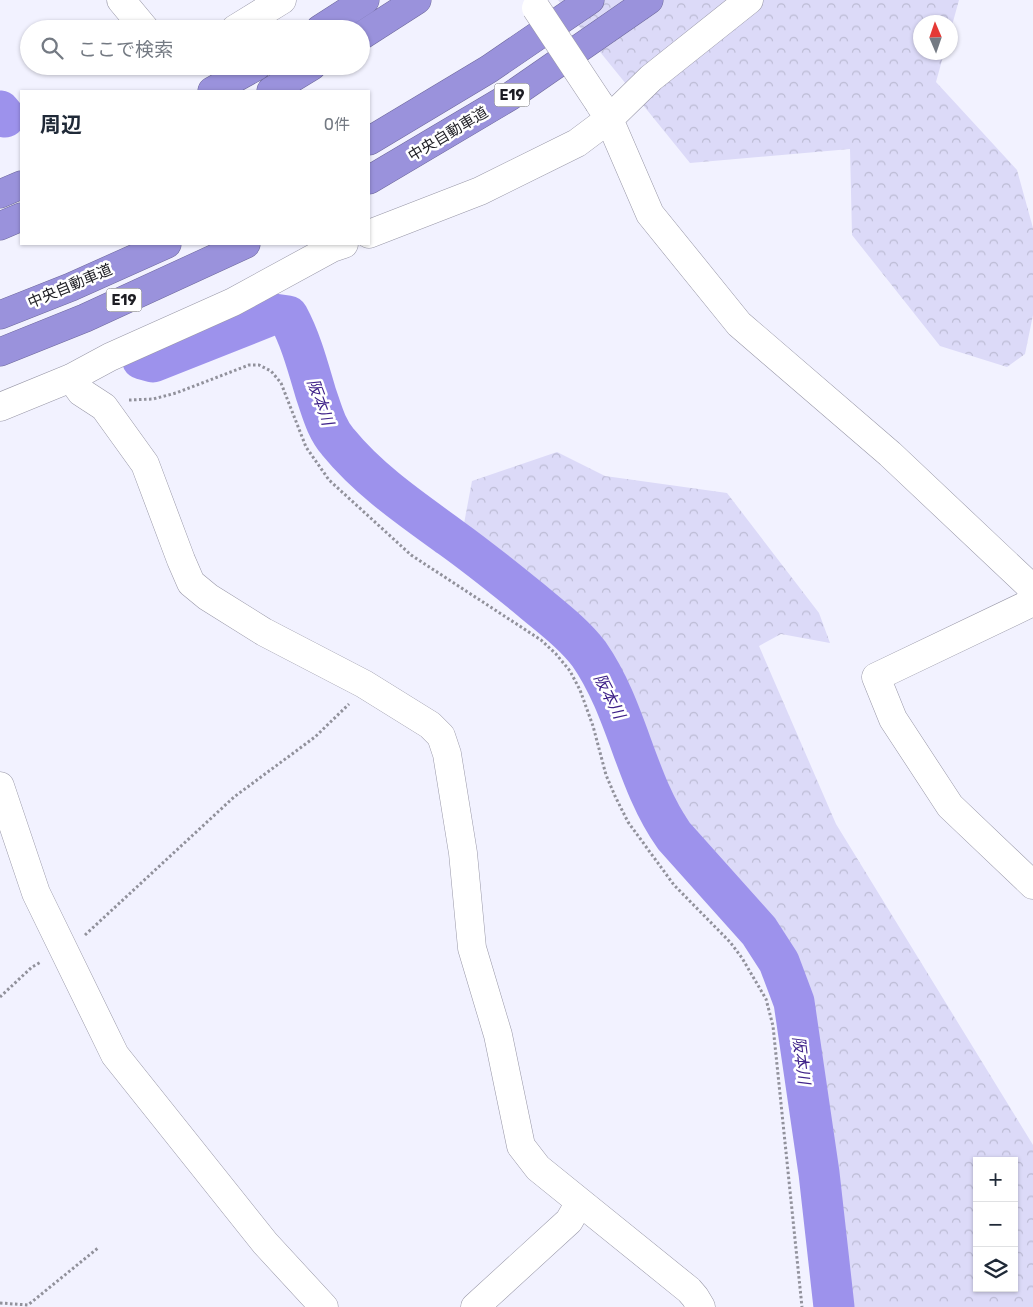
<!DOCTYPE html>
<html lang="ja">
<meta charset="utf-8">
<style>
body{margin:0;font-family:Rubik,"Noto Sans JP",sans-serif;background:#f6f6f7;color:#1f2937}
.controls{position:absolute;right:15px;bottom:15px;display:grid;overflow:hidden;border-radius:0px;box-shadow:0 1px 4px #0004}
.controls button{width:45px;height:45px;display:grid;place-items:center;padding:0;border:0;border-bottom:1px solid #e0e1e3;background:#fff;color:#1f2937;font:25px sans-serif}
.compass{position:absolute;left:913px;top:15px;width:45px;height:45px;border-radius:50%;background:#fff;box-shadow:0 1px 4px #0004;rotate:358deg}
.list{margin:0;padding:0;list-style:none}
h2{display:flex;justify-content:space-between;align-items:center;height:65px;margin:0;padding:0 20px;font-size:21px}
h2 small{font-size:16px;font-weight:400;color:#747a83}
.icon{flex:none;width:28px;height:28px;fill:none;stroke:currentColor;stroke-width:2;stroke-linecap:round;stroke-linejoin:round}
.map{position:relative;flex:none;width:1033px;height:1307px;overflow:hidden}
.search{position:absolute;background:#fff;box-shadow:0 1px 4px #0004;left:20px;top:20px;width:350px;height:55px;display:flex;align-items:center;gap:12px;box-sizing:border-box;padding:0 18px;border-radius:28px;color:#747a83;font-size:19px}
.panel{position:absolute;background:#fff;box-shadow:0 1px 4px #0004;left:20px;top:90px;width:350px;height:155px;border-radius:0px}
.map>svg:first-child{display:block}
.forest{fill:url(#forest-crowns);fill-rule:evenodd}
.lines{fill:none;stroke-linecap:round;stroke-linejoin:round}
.river{stroke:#9d92ec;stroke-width:41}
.minor-casing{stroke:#9897a7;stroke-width:29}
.highway-casing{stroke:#6e699b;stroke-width:29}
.path{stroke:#91919b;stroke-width:3;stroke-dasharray:2.5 2.5;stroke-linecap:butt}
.minor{stroke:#fff;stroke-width:28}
.highway{stroke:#9a92dc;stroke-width:28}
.minor-bridge-casing{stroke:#9897a7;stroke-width:29;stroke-linecap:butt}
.minor-bridge{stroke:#fff;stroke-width:28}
.labels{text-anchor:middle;stroke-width:5;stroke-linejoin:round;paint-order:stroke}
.shield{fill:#fff;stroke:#616165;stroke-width:1}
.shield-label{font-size:14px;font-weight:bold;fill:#1d1d23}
.street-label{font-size:15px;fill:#1d1d23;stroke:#fff}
.water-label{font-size:16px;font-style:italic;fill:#3f2289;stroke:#fff}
</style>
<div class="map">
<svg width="1033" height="1307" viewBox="0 0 1033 1307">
<defs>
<pattern id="forest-crowns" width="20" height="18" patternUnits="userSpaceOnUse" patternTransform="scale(1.25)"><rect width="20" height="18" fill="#dcdaf8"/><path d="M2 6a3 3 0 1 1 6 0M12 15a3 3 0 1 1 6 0" fill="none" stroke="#bcbbd4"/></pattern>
</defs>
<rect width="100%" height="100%" fill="#f2f2ff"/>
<path class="forest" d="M 558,0 L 959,0 L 951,29 L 950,22 L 920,22 L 920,52 L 944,53 L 936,82 L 1017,170 L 1033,228 L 1033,315 L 1025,354 L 1007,367 L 940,346 L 852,235 L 850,149 L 690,163 Z
M 557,452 L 605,476 L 727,493 L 819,613 L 830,643 L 781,634 L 759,646 L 836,824 L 1033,1145 L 1033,1307 L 840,1307 L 802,999 L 789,959 L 769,929 L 678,827 L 652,775 L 613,671 L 580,625 L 463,529 L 472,481 ZM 977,1161 L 1014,1161 L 1014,1288 L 977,1288 Z"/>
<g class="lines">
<path class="river" d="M 0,111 L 5,117
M 142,359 L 153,362 L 274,314 L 288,316 C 301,340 308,367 316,394 C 322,411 326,428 338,442 C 369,480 410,508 450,537 C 478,557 504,578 531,600 C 551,617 573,633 589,654 C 628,710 635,781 674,836 L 759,931 L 779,962 L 794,1002 L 819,1173 L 834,1307"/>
<g class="minor-casing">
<path id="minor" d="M 121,0 L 145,29
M 235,29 L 282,0
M 599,103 L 609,119 L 650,214 L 739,324 L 890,454 L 1033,589
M 369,234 L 480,191 L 577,143 L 609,119 L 651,78 L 749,0
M 71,378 L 81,392 L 104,407 L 145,464 L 181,560 L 191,583 L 208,597 L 264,632 L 364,684 L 430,725 L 441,736 L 447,754 L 463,853 L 472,948 L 498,1035 L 521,1146 L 538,1168 L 689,1290 L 695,1297 L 701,1307
M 0,407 L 71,378 L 110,357 L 233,302 L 332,248 L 344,244
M 1033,602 L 876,677 L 893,719 L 950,806 L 1033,885
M 0,786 L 36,893 L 115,1055 L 265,1243 L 324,1307
M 475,1307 L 569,1221 L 580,1202"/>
</g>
<g class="highway-casing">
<path id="highway" d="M 320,29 L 365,0
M 361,36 L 417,0
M 212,91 L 257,66
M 271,91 L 312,66
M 369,141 L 489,69 L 590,0
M 369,180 L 509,97 L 649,0
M 0,194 L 21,185
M 0,226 L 21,217
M 0,315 L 71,287 L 167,244
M 0,352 L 85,318 L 246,244"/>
</g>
<path class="path" d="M 129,400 L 153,399 L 176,393 L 249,365 L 259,365 L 271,371 L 281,383 L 306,447 L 329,480 L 411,555 L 541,640 L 556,654 L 570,671 L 580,690 L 593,726 L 606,775 L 615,796 L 628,822 L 674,885 L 730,942 L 742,958 L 766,999 L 773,1026 L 802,1307
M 85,935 L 234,797 L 315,737 L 349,704
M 0,997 L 32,967 L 41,962
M 0,1303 L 28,1305 L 98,1248"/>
<use href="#minor" class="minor"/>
<use href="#highway" class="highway"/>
<g class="minor-bridge-casing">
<path id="minor-bridge" d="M 536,8 L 599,103"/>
</g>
<use href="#minor-bridge" class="minor-bridge"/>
</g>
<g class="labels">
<g class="shield">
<rect x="494.5" y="83.5" width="35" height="23" rx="4"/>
<rect x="106.5" y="288.5" width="35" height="23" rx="4"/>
</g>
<g class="shield-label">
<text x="512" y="100">E19</text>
<text x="124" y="305">E19</text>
</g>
<g class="street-label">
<text transform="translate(448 134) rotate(-31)" y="5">中央自動車道</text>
<text transform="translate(70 286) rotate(-23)" y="5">中央自動車道</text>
</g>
<g class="water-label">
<text transform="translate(321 402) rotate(70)" y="6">阪本川</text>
<text transform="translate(610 696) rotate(63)" y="6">阪本川</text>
<text transform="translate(802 1060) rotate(83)" y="6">阪本川</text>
</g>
</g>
</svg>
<div class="controls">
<button>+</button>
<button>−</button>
<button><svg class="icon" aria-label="layers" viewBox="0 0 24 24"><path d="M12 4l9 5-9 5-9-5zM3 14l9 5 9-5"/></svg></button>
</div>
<svg class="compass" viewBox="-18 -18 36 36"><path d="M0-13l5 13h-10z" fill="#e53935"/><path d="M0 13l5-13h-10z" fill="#747a83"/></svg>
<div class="search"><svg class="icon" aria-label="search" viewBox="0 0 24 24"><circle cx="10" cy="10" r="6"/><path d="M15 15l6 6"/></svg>ここで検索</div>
<section class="panel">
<h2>周辺<small>0件</small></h2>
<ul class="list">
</ul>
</section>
</div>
